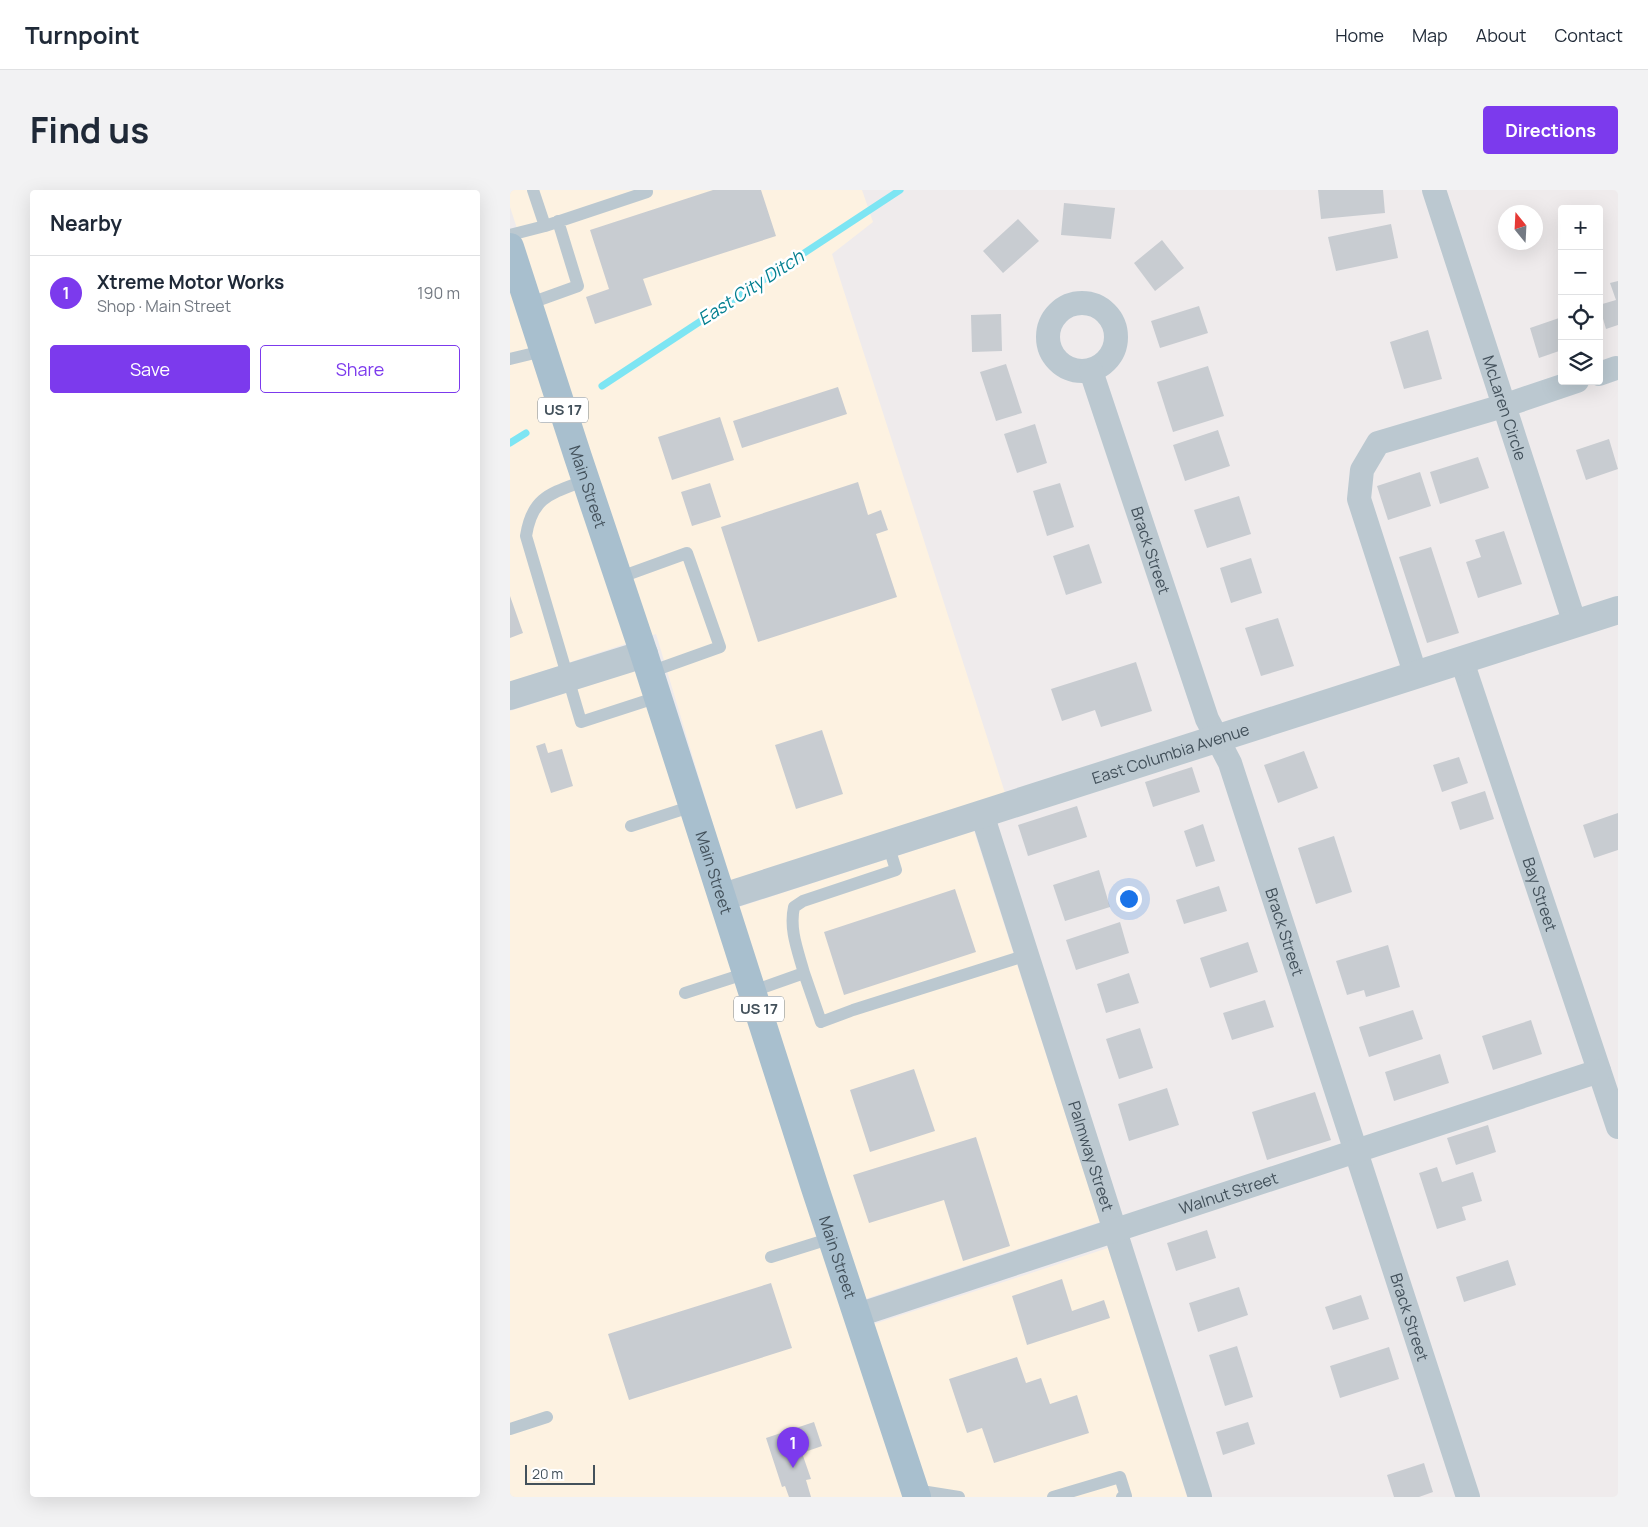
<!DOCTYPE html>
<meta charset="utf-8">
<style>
body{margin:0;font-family:Manrope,sans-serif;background:#f2f2f3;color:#1f2937}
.controls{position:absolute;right:15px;top:15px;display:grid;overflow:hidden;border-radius:5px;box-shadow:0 5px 20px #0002}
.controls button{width:45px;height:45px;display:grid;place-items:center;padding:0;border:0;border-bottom:1px solid #e0e1e3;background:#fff;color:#1f2937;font:25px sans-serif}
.compass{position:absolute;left:988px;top:15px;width:45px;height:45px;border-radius:50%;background:#fff;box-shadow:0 5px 20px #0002;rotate:342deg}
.scale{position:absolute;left:15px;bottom:12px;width:70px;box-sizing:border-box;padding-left:5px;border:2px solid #43515b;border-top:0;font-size:14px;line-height:18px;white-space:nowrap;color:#43515b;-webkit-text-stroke:4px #fff;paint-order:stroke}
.you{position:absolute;left:618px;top:708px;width:18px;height:18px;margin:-12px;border:4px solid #fff;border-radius:50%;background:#1a73e8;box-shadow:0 0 0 8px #1a73e833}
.badge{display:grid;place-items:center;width:32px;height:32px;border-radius:50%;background:#7c3aed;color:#fff;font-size:16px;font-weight:700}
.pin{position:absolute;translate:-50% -41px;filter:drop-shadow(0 1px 2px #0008)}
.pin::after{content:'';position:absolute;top:26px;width:18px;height:15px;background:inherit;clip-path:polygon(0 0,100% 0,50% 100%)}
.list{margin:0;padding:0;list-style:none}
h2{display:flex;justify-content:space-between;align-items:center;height:65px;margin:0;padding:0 20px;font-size:21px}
h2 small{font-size:16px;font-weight:400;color:#747a83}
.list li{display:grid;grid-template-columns:32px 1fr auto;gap:15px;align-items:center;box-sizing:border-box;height:75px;padding:0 20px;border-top:1px solid #e0e1e3}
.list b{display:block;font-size:19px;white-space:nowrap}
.list p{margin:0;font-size:16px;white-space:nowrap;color:#747a83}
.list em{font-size:16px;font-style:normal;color:#747a83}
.actions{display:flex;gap:10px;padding:15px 20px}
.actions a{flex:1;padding:11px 0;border:1px solid #7c3aed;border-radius:5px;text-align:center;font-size:18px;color:#7c3aed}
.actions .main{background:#7c3aed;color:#fff}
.icon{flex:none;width:28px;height:28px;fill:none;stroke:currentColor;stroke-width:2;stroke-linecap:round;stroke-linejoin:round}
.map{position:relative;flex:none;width:1108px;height:1307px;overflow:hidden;border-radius:5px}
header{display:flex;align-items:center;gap:30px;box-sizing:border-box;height:70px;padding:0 25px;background:#fff;border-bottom:1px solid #e0e1e3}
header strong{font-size:24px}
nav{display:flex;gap:28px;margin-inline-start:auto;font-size:18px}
.intro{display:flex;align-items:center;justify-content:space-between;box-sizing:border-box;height:120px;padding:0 30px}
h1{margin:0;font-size:35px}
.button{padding:12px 22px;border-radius:5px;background:#7c3aed;color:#fff;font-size:18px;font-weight:700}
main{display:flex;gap:30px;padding:0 30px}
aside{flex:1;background:#fff;border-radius:5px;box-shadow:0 5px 20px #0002}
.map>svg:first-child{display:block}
.commercial{fill:#fdf2e1}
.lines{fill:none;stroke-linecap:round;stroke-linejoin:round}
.stream{stroke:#7de5f3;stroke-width:7}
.building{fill:#c8ccd1}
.service{stroke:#bbc8d0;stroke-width:12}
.minor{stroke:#bbc8d0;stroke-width:24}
.tertiary{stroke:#bbc8d0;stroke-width:28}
.primary{stroke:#a8bfce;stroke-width:28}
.labels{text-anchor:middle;stroke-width:5;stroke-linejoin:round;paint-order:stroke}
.shield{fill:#fff;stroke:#7b858c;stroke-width:1}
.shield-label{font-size:15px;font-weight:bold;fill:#43515b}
.street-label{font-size:16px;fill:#43515b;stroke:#fff}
.water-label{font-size:18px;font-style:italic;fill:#037f90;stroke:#fff}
</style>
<header>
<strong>Turnpoint</strong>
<nav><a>Home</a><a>Map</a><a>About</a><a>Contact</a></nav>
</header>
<div class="intro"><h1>Find us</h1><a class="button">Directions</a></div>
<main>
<aside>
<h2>Nearby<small></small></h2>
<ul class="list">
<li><span class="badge">1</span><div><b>Xtreme Motor Works</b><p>Shop · Main Street</p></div><em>190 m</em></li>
</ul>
<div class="actions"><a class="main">Save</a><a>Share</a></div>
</aside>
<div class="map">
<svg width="1108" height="1307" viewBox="0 0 1108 1307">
<rect width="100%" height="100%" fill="#efebec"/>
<path class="commercial" d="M 0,0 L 352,0 L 363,32 L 322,64 L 495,603 L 220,691 L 146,444 L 140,446 L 0,17 Z
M 0,96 L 118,453 L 0,492 Z
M 127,480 L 395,1307 L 0,1307 L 0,521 Z
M 464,641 L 590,1032 L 355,1109 L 317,994 L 229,717 Z
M 598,1058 L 677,1307 L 420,1307 L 364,1134 Z"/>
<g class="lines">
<path class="stream" d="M 92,196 L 390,0
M 0,253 L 16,243"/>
</g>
<path class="building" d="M 203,0 L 251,0 L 266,46 L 133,89 L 142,115 L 85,134 L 76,107 L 99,99 L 80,40 Z
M 808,0 L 873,0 L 875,23 L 811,29 Z
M 554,13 L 605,18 L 601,49 L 551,45 Z
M 508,29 L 529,51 L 493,83 L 473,61 Z
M 881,34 L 888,68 L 826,81 L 818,47 Z
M 652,50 L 674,78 L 645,101 L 624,73 Z
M 1108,91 L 1108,135 L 1096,139 L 1089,115 L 1106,110 L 1100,93 Z
M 689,116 L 698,143 L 650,158 L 641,131 Z
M 491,124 L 492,161 L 462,162 L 461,125 Z
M 1052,127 L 1052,160 L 1029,168 L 1020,138 Z
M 918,140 L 932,189 L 894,199 L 880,152 Z
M 496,174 L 512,223 L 486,231 L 470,182 Z
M 698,176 L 714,226 L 663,242 L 647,192 Z
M 328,197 L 337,224 L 232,258 L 223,231 Z
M 210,227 L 224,270 L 162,290 L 148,247 Z
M 525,234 L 537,273 L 507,283 L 494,244 Z
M 708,240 L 720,276 L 675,291 L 663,255 Z
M 1099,249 L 1108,279 L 1076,290 L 1066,260 Z
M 968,267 L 979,298 L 930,314 L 920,282 Z
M 910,282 L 921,316 L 878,330 L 867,296 Z
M 348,292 L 358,325 L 371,320 L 378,340 L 366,344 L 387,407 L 248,452 L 211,337 Z
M 200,293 L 211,327 L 182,336 L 171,302 Z
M 550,293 L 564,337 L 537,346 L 523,301 Z
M 729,306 L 741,344 L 697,358 L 684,320 Z
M 994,341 L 1012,394 L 968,408 L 956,372 L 971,367 L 965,350 Z
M 579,354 L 592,393 L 556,405 L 543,366 Z
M 921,357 L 949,443 L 917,453 L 889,367 Z
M 741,368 L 752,403 L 721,413 L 710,378 Z
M 0,406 L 13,443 L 0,448 Z
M 768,428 L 784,476 L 751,486 L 735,438 Z
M 626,472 L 642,521 L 591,537 L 585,520 L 552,531 L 541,499 Z
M 312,540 L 333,604 L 286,619 L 265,555 Z
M 35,553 L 38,563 L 52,559 L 63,596 L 41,603 L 26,556 Z
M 794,561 L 808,598 L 768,613 L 754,575 Z
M 949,567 L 958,593 L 932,602 L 923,575 Z
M 682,577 L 690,602 L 643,617 L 635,592 Z
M 975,601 L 984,629 L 950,640 L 941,612 Z
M 567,616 L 577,647 L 518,666 L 508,635 Z
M 1108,623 L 1108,660 L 1084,668 L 1073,635 Z
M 693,634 L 705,671 L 686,677 L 674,641 Z
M 824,646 L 842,702 L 806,714 L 788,658 Z
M 589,680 L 600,717 L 555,731 L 543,695 Z
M 709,696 L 717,721 L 674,734 L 666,710 Z
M 445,699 L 466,762 L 334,805 L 314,742 Z
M 610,732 L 619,763 L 566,780 L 556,750 Z
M 738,752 L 748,782 L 700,798 L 690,768 Z
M 878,755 L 890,797 L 856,807 L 854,800 L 837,805 L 826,771 Z
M 619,783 L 629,813 L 596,823 L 587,794 Z
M 755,810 L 764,837 L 722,850 L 713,823 Z
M 903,820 L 913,849 L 859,867 L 849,837 Z
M 1021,830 L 1032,864 L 983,880 L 972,846 Z
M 630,838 L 643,878 L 609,889 L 596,849 Z
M 930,864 L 939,893 L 884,911 L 875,882 Z
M 404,879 L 425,941 L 360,962 L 340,900 Z
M 657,898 L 669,935 L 619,951 L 608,914 Z
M 805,902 L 821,950 L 757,970 L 742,922 Z
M 978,935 L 986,962 L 946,975 L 937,948 Z
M 466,947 L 500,1056 L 453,1071 L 434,1010 L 359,1033 L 343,985 Z
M 927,977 L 932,992 L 963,982 L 972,1011 L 952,1017 L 956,1030 L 927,1039 L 909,983 Z
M 697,1040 L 706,1068 L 666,1081 L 657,1053 Z
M 998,1070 L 1006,1095 L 954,1112 L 946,1087 Z
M 552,1089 L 562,1121 L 594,1110 L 600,1128 L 517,1155 L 502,1106 Z
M 261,1093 L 282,1158 L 119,1210 L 98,1144 Z
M 729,1097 L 738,1125 L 688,1142 L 679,1113 Z
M 851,1105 L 859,1129 L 823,1140 L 815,1117 Z
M 727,1156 L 743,1207 L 715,1216 L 699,1165 Z
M 879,1157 L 889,1189 L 830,1208 L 820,1176 Z
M 507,1167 L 516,1193 L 531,1188 L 540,1214 L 567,1205 L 579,1243 L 484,1273 L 472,1238 L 457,1243 L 439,1189 Z
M 304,1232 L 312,1256 L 292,1263 L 301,1289 L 296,1290 L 301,1307 L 279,1307 L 275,1296 L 272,1297 L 256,1248 Z
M 738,1232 L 745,1254 L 713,1265 L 706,1242 Z
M 914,1273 L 923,1302 L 909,1307 L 884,1307 L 877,1285 Z"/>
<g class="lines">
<path class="service" d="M 23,0 L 35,36
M 0,45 L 35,36 L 137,2
M 18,114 L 68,96 L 48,31
M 0,169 L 33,161
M 76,290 C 42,303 22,306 16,346 L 71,532 L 148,507
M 108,388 L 177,363 L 210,457 L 140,482
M 121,636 L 183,616
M 294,783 C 288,761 279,740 284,717 L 293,711 L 386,680 L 378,654
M 243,801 L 294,783 L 311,832 L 343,820 L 517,765
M 175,803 L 237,783
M 261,1067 L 322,1048
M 0,1239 L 37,1227
M 405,1300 L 449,1307
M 543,1307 L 610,1287 L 616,1306 L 612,1307"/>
<g class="minor">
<path id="s1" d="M 924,0 L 1065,434"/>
<circle cx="572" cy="147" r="34"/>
<path id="s2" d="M 581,181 L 697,529 L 720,573 L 958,1307"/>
<path d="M 1089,184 L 1106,178"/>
<path id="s3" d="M 952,471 L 1108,937"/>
<path d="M 906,486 L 849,309 L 852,280 L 868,253 L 993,216 L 1067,191"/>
<path id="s4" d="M 472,624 L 690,1307"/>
<path id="s5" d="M 348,1125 L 1089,881"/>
</g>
<g class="tertiary">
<path d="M 0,506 L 134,464"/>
<path id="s6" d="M 213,707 L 1108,420"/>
</g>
<path class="primary" id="s7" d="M 0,57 L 68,267 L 134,464 L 305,998 L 407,1307"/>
</g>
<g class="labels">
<g class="shield">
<rect x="28" y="207.5" width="50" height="25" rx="4"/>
<rect x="224" y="806.5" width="50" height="25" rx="4"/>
</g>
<g class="shield-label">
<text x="53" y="225">US 17</text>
<text x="249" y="824">US 17</text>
</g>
<g class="street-label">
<text dy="6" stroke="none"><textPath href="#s1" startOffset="229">McLaren Circle</textPath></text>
<text dy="6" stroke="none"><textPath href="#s7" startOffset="252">Main Street</textPath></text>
<text dy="6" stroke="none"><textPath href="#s2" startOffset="189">Brack Street</textPath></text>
<text dy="6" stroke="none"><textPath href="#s6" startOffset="470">East Columbia Avenue</textPath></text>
<text dy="6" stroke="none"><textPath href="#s7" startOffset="658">Main Street</textPath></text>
<text dy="6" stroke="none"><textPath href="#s3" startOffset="246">Bay Street</textPath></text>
<text dy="6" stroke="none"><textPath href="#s2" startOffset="594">Brack Street</textPath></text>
<text dy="6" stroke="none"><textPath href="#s4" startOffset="359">Palmway Street</textPath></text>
<text dy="6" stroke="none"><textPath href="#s5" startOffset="390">Walnut Street</textPath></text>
<text dy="6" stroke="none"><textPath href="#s7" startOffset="1062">Main Street</textPath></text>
<text dy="6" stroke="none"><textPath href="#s2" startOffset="999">Brack Street</textPath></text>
</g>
<g class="water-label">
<text transform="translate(241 98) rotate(-33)" y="6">East City Ditch</text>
</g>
</g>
</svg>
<div class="controls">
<button>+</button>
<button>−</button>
<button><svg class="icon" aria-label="locate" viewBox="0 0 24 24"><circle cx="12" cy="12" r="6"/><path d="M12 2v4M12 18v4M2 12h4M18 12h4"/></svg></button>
<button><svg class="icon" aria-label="layers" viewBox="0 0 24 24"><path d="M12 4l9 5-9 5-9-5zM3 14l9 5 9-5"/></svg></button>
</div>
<svg class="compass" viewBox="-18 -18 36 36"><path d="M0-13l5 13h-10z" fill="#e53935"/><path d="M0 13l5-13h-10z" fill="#747a83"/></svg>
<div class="scale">20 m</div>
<div class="you"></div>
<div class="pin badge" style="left:283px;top:1278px">1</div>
</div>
</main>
